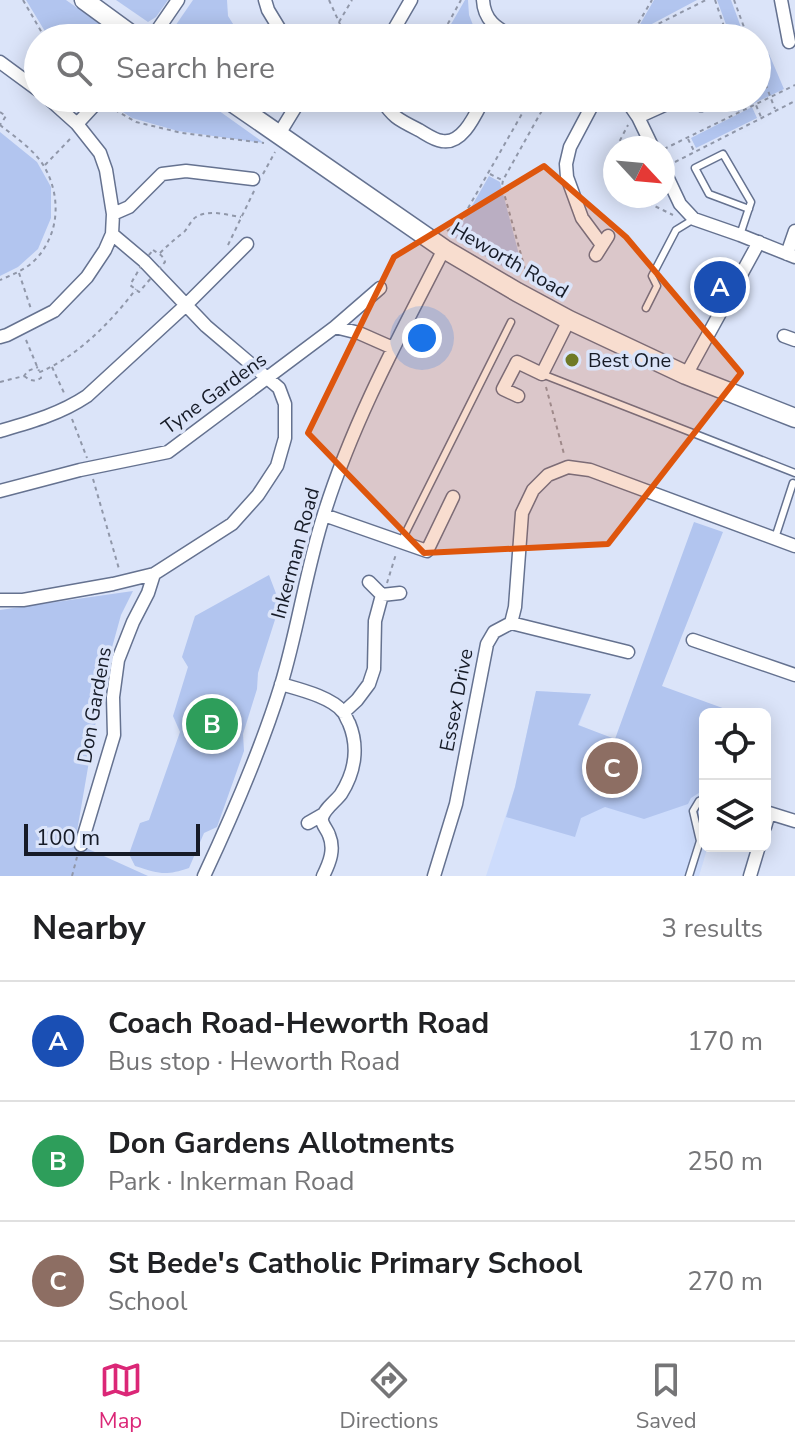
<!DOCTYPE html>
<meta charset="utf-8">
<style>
body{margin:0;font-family:"Nunito Sans",sans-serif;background:#f6f6f6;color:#202124}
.controls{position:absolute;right:24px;bottom:24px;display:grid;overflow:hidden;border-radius:12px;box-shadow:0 4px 20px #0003}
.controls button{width:72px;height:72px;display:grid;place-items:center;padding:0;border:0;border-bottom:2px solid #e0e0e0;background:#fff;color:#202124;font:40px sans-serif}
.compass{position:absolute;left:603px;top:136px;width:72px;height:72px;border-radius:50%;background:#fff;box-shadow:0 4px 20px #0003;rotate:116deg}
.scale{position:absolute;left:24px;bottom:20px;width:176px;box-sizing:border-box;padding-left:8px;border:4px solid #161b27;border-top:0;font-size:22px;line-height:28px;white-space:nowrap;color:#161b27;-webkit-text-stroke:6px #dbe4f9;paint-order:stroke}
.you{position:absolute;left:422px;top:338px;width:28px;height:28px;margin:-20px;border:6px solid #fff;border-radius:50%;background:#1a73e8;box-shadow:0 0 0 12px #1a73e833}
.badge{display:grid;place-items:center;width:52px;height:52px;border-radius:50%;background:#db2777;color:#fff;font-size:26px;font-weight:700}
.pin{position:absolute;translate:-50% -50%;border:4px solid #fff;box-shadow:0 2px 8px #0006}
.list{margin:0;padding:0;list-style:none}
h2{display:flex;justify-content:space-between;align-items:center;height:104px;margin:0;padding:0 32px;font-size:34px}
h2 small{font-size:26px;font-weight:400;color:#757577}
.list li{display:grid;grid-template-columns:52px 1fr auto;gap:24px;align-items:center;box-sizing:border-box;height:120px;padding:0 32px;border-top:2px solid #e0e0e0}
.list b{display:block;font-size:30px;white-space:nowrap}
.list p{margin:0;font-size:26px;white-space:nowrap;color:#757577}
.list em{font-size:26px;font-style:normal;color:#757577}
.icon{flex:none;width:44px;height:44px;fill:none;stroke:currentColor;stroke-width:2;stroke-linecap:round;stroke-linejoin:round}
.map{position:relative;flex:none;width:795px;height:876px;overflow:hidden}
.search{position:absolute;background:#fff;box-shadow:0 4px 20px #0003;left:24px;right:24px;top:24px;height:88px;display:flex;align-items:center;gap:20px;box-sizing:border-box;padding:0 28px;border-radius:44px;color:#757577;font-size:30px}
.sheet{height:464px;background:#fff}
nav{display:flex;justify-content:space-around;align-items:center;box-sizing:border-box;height:112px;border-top:2px solid #e0e0e0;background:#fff;font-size:22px;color:#757577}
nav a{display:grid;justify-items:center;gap:4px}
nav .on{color:#db2777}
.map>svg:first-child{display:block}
.built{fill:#cddcfc}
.green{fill:#b2c5ef}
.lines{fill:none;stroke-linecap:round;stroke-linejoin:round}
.lane-casing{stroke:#657290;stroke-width:9}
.street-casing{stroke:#657290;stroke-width:15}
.secondary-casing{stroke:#657290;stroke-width:21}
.path{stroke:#9097a9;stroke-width:2;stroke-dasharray:4 4;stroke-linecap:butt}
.lane{stroke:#fff;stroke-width:6}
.street{stroke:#fff;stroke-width:12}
.secondary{stroke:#fff;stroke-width:18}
.marked{fill:#de560d;fill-opacity:0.2;stroke:#de560d;stroke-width:6;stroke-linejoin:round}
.poi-dot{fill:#6f7a25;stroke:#dbe4f9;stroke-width:3}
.labels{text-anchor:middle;stroke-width:7;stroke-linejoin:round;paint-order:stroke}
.street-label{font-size:20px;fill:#161b27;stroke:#dbe4f9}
.poi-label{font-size:20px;fill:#161b27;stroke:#dbe4f9;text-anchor:start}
</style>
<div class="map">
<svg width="795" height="876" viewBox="0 0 795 876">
<rect width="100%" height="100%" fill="#dbe4f9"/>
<path class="built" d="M 662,687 L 739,714 L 705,714 L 705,846 L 708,846 L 699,876 L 486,876 L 515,787 L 536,691 L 591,694 L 579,725 L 636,749 Z"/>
<path class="green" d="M 26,0 L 66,0 L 120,38 L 49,38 Z
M 116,0 L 168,0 L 156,17 L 148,22 Z
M 193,0 L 227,0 L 228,16 L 242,38 L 174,38 L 171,32 Z
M 465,0 L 468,0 L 469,15 L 473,25 L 466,38 L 443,38 Z
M 654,0 L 697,0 L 635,33 Z
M 717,0 L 731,0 L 745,38 L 731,38 Z
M 769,54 L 784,89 L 738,111 L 736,98 L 757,98 L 757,59 Z
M 113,98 L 201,98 L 264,143 L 178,131 L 132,118 L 109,103 Z
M 752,107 L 757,118 L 696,148 L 691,138 Z
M 0,132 L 37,162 L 51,187 L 51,218 L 38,249 L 18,267 L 0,276 Z
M 489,176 L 500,182 L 522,266 L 518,275 L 472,249 L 448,233 L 461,225 Z
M 694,522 L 723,532 L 662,686 L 739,714 L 705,714 L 705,789 L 691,798 L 688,804 L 644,819 L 605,807 L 581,818 L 575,837 L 506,817 L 515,787 L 536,691 L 591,694 L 578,725 L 615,739 Z
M 269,575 L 280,604 L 258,673 L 257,689 L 243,734 L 244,751 L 217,827 L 204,833 L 189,868 C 165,876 160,874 135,866 L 129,854 L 140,823 L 149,820 L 180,732 L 173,716 L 188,667 L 182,657 L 195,616 Z
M 133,591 L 121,615 L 103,680 L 75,843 L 148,876 L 0,876 L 0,610 Z"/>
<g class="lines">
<g class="lane-casing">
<path id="lane" d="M 740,235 L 751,202 L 723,154 L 695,168 L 709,194 L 749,209
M 646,308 L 657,286 L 652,276 L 676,230 L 694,219
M 542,374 L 795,473
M 775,538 L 793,483
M 401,542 L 511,322
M 689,876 L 700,841 L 693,811 L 699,801 L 705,798"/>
</g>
<g class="street-casing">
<path id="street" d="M 265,0 L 268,10 L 285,38
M 483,0 C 484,21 497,28 514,38
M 781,0 L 789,42
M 152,38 L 178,0
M 389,38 L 411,0
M 0,62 L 38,90
M 380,98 C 394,118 397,119 419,130 C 426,134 434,140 442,141 C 463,145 476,113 484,98
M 596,98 L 570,147 L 566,164 L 567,177 L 582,218 L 602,245
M 625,98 L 638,117 L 653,148
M 698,98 L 701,105
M 638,117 L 680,98
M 77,124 L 101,98
M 279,134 L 301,98
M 663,168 L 680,204 L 694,219 L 740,235 L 795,257
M 113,214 L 129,207 L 162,174 L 186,171 L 253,179
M 787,254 L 795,231
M 596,255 L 608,236
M 335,327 L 359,333 L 393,348
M 784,336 L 795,340
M 0,337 L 7,335 L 54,311 L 87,277 L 105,250 L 112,234 L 113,214 L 106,170 L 100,153 L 77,124 L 48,98
M 686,375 L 759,242
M 518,396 L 503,389 L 517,362 L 542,374 L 569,320
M 0,431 C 31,422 60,414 87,396 L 186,305 L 247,244
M 0,491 L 80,470 L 168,452 L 335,327 L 380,288
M 324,515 L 427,551 L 453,497
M 369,582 L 382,595 L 400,593
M 0,600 L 23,600 L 113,584 L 154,574 L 232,524 L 258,495 L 277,466 L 285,438 L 285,404 L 279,388 L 206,326 L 144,261 L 112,234
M 511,623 L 628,652
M 693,640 L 795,675
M 281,684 C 298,689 332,697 343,712 C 344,712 348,722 349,723 C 359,747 355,772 341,794 C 336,801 324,809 322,818 C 321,824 327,829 329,835 C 335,849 330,862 323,876
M 344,712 L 357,700 L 369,684 L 374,669 L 375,621 L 382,595
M 308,823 L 322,815
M 765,827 L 769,813 L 795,821
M 81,845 L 114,735 L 113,697 L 118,660 L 133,622 L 148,593 L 154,574
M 204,876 C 233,814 261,750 281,685 C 298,629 306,570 324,514 C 353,421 400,335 444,249
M 434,876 L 456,804 L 487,644 L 494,632 L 511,623 L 515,607 L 522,513 L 533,490 L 548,475 L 568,467 L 590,470 L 795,546
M 750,876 L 759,846"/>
</g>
<g class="secondary-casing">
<path id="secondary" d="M 84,0 L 136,38
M 226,98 L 444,249 L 517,292 L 569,320 L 686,375 L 795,418"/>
</g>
<path class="path" d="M 23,0 L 45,38
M 329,0 L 344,33 L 341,38
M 715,0 L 728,38
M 734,0 L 748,38
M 339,22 L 352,0
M 630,37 L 652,0
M 440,38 L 461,0
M 469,38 L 476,25
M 630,38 L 706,0
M 757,62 L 775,109
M 753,98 L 761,117
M 108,106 L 136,122 L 182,133 L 264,143
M 0,112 L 6,116 L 0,125
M 0,125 C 15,137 36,151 45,168 C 62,199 59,237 33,262 C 24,270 12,275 0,280
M 688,139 L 694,151
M 616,148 L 628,125
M 664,149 L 795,85
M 675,162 L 795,101
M 45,165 L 71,138
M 263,174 L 275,152
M 490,174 L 502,180
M 634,196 L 673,215
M 447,231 L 459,224 L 531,98
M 228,245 L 255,189
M 153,250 C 158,253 164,256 165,262 L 139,292 L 130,285 L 144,261 Z
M 160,253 C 168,245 175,239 184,232 C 188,228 191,220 196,217 C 209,209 227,215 241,217
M 19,273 L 31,309
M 522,277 L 525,269 L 502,186 L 503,180 L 549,98
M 26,340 L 39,371
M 52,367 L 65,395
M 24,376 C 31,381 34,382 41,378 L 40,372 C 78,356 111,322 136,289
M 0,382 L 24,376 L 28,371 L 38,367
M 546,387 L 564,454
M 72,419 L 87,458
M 93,479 L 119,569
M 387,583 L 396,554
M 72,876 L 77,857"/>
<use href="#lane" class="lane"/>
<use href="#street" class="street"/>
<use href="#secondary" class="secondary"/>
</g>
<path class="marked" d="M 544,166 L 626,237 L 741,373 L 608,544 L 424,553 L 308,433 L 394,257 Z"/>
<circle class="poi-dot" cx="572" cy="360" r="8"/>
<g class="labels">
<g class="street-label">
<text transform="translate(510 260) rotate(30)" y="7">Heworth Road</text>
<text transform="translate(214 393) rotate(-36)" y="7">Tyne Gardens</text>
<text transform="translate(295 553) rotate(-75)" y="7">Inkerman Road</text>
<text transform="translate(456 700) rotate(-79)" y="7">Essex Drive</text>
<text transform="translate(94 705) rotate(-80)" y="7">Don Gardens</text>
</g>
<g class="poi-label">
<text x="588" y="367">Best One</text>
</g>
</g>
</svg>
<div class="controls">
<button><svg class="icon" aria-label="locate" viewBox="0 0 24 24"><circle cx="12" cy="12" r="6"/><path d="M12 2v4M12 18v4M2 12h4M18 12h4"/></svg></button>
<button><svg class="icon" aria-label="layers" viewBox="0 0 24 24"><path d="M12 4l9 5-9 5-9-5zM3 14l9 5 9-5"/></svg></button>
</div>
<svg class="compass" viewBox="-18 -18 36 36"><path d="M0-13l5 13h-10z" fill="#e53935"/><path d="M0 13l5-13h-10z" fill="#757577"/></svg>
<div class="scale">100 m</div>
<div class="you"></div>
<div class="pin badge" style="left:720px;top:287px;background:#1a4fb4">A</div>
<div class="pin badge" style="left:212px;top:724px;background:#2e9e5b">B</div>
<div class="pin badge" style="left:612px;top:768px;background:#8d6e63">C</div>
<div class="search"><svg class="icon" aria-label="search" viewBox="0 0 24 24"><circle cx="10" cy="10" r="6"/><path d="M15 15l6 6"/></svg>Search here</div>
</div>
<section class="sheet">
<h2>Nearby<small>3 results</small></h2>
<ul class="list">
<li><span class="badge" style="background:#1a4fb4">A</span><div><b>Coach Road-Heworth Road</b><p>Bus stop · Heworth Road</p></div><em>170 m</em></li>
<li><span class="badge" style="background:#2e9e5b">B</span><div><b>Don Gardens Allotments</b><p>Park · Inkerman Road</p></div><em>250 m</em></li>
<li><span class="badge" style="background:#8d6e63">C</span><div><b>St Bede's Catholic Primary School</b><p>School</p></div><em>270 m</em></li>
</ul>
</section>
<nav>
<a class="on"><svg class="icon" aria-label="map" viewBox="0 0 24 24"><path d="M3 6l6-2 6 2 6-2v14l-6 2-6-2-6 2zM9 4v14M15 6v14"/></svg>Map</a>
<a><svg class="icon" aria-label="directions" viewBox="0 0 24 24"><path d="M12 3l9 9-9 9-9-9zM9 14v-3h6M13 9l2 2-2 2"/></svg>Directions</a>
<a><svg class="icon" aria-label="saved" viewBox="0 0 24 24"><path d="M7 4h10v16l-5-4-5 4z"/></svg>Saved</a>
</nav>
